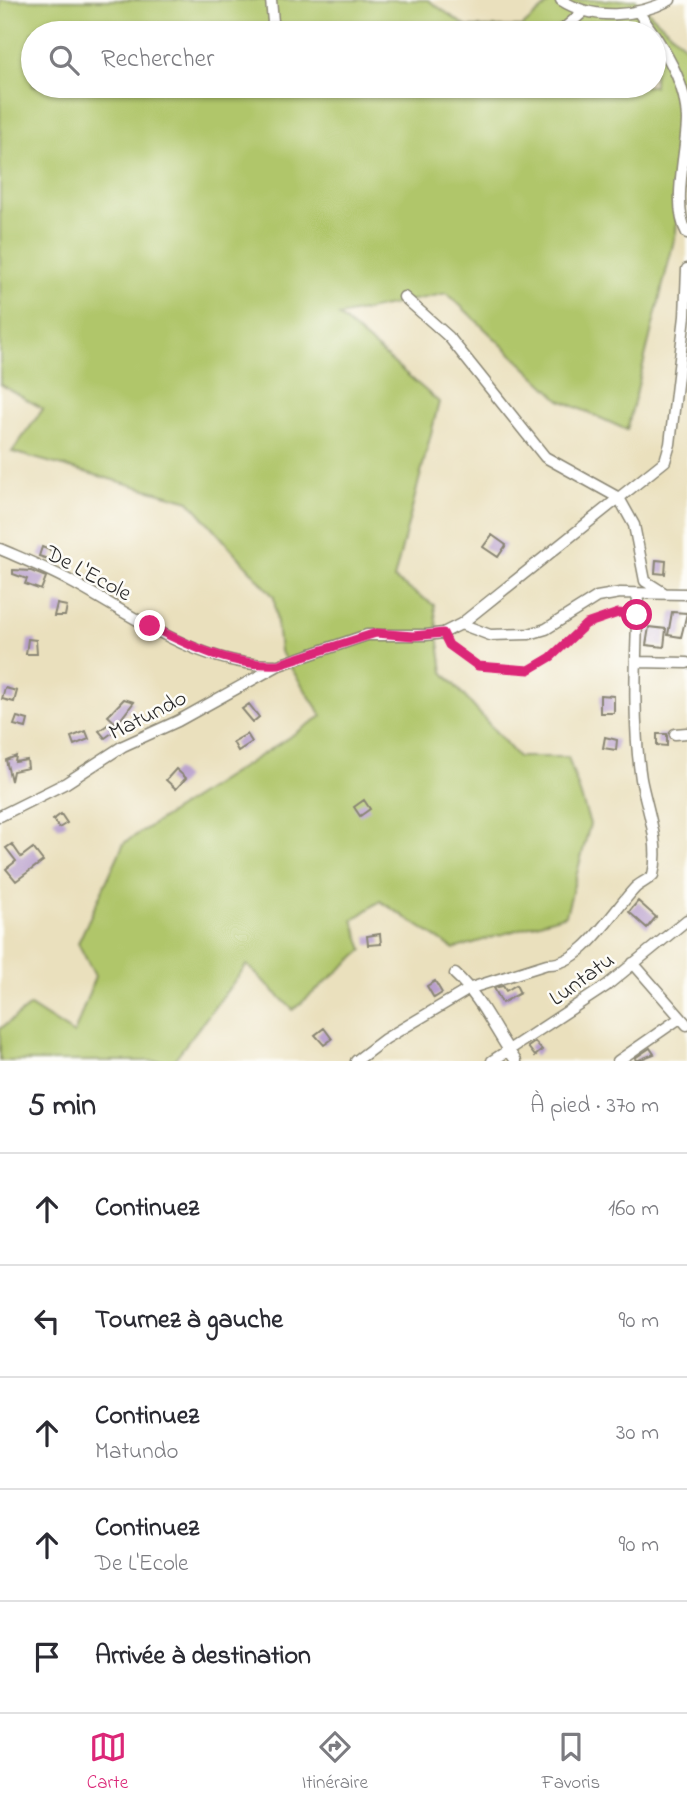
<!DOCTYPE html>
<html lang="fr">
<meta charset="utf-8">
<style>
body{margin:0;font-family:"Indie Flower",sans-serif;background:#f7f7f7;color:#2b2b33}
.stop{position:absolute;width:21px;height:21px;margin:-16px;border:5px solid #db2777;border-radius:50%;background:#fff}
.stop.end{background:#db2777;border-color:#fff;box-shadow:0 2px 7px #0008}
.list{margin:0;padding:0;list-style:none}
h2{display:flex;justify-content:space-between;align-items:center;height:91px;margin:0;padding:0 28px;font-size:30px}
h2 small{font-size:23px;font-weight:400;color:#7c7c81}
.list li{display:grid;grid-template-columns:46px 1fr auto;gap:21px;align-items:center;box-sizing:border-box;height:112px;padding:0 28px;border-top:2px solid #e1e1e2}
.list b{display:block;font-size:26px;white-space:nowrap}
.list p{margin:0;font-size:23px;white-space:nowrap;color:#7c7c81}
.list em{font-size:23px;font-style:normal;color:#7c7c81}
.icon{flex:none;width:38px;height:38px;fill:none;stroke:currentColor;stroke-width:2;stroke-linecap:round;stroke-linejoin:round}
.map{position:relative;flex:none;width:687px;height:1061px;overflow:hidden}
.search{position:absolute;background:#fff;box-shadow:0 2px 5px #0004;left:21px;right:21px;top:21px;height:77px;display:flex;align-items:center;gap:18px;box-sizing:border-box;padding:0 24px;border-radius:38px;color:#7c7c81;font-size:26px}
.sheet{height:651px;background:#fff}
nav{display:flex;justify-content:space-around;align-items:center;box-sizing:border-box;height:98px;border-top:2px solid #e1e1e2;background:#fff;font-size:19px;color:#7c7c81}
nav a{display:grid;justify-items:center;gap:4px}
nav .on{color:#db2777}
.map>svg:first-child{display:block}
.green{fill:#b0c66a;stroke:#6e784a;stroke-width:2;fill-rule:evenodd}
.building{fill:#b89fcc}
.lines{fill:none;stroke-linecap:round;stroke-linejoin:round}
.street-casing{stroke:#8a8674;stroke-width:13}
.path{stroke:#8a8674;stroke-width:2;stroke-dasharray:2 5;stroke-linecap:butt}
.street{stroke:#fff;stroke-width:10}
.route{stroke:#db2777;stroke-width:9}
.labels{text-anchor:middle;stroke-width:5;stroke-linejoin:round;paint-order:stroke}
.street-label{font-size:23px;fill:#2b2b2b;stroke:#fdfcf7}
</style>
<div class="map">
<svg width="687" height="1061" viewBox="0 0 687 1061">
<rect width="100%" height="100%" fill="#fdfcf7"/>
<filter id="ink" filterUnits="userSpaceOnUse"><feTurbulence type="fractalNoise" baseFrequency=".0143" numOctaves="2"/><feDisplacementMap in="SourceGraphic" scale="14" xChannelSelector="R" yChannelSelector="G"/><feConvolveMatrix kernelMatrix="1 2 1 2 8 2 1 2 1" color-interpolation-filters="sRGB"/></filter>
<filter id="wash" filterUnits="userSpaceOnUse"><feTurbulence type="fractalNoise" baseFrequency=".00686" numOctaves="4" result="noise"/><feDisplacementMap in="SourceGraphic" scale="28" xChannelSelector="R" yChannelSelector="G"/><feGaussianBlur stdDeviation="1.57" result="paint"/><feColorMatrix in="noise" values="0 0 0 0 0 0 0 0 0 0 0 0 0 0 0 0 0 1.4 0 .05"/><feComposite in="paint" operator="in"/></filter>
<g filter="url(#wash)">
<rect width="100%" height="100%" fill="#eae0bd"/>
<path class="green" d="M 0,0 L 428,0 L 467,27 L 522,27 L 553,0 L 636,0 L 687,48 L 687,91 L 676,232 L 627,430 L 560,400 L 447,293 L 339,316 L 439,402 L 394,579 L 434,605 L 443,672 L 518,757 L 568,757 L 590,824 L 566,915 L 454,949 L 380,901 L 353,920 L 363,950 L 293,1010 L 247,965 L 173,1061 L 0,1061 L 0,1029 L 30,1006 L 74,1034 L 95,976 L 78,943 L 124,843 L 322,716 L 280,651 L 274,597 L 189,501 L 12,452 L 43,409 L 0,384 ZM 33,33 L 654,33 L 654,86 L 33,86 Z"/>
<g id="blocks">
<path class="building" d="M 492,535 L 506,545 L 498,557 L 483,547 Z
M 42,547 L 54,552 L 51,560 L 39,556 Z
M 656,560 L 666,561 L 665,574 L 655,573 Z
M 13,570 L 31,571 L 46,577 L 41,590 L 25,584 L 27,579 L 13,574 Z
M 57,604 L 67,606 L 65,616 L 54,616 Z
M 672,612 L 687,613 L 681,637 L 668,635 Z
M 649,627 L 666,629 L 664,647 L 646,645 Z
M 28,639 L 36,640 L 37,654 L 26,654 Z
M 5,688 L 17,691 L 14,702 L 2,699 Z
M 600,695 L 614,696 L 614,713 L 600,713 Z
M 124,699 L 134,702 L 117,724 L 108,716 Z
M 249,704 L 259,717 L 253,722 L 242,709 Z
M 17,717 L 28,720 L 26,728 L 14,725 Z
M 110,723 L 116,730 L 105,738 L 99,731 Z
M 86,731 L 89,739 L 74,745 L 71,737 Z
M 247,734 L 252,742 L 238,751 L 233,742 Z
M 657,734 L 667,734 L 667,746 L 657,745 Z
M 605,737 L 617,740 L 616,750 L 603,748 Z
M 16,756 L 15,762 L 27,760 L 28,768 L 13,771 L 11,781 L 6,760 Z
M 176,769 L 186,778 L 176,789 L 166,780 Z
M 364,800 L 370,809 L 360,816 L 354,807 Z
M 61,814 L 67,823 L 59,828 L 53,820 Z
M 12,844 L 21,857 L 33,848 L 43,861 L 16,881 L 6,869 L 16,861 L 6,848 Z
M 638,901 L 656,917 L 647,928 L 629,912 Z
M 380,934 L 381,944 L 368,945 L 367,936 Z
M 435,981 L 442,993 L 434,998 L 427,986 Z
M 516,985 L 520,993 L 502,1003 L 494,988 L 503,986 L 506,991 Z
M 324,1028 L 332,1039 L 324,1045 L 315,1035 Z
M 535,1042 L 542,1050 L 535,1056 L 528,1047 Z
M 650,1048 L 654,1054 L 636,1061 L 635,1058 Z"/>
</g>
</g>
<g filter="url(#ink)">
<use href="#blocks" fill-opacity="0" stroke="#8a8674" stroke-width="2"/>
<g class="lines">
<g class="street-casing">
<path id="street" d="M 271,0 L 274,33
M 561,0 C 594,21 636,17 670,0
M 639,13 L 653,33
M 559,33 L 583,12
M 654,34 C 671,61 686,87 687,119 C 687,151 671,205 687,233
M 404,297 L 449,337 L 545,457 L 619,498 L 634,525 L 645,581 L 664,593
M 0,549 C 23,559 46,568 68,580 C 131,614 200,667 275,665
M 461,624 L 490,635 L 529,634 L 546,629 L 597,597 L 620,593 L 687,594
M 637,662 L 687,663
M 675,734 L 687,733
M 0,816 L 66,783 L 123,746 L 178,721 L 279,665 L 367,635 L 426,635 L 443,633 L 461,624 L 665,461 L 670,444 L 685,316 L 687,269
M 633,963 L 687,1025
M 455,974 C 480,996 496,1033 516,1061
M 356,1061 L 385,1039 L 471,988 L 547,964 C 582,966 612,912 635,888 C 640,883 647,881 653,875 C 661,843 647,810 641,779 C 632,722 636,653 638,595
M 492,1061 L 606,986 L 687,920
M 618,1061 L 680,1018"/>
</g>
<path class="path" d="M 448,643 C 463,659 479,666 500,668 C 509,669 519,671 527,670 C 561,666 574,608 629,614"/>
<use href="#street" class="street"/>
</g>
</g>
<g class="lines" filter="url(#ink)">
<path class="route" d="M 150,626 C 190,646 233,667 279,664 L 376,633 L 413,636 L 443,633 L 449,645 L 478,666 L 529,670 L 551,657 L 586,624 L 618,613 L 637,615"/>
</g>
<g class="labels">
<g class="street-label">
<text transform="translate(89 572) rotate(28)" y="8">De L'Ecole</text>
<text transform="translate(147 714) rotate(-27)" y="8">Matundo</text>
<text transform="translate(581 978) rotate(-36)" y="8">Luntatu</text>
</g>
</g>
</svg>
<div class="stop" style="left:637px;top:615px"></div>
<div class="stop end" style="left:150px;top:626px"></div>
<div class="search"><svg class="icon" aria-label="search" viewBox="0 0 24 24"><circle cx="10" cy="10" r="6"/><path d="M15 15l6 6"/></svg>Rechercher</div>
</div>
<section class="sheet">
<h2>5 min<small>À pied · 370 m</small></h2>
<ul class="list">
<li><svg class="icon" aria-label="ahead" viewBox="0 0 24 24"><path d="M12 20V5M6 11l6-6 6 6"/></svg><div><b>Continuez</b></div><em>160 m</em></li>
<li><svg class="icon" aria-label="left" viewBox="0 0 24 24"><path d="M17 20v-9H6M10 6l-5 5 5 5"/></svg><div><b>Tournez à gauche</b></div><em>90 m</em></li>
<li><svg class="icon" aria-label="ahead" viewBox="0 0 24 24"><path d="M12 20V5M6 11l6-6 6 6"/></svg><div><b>Continuez</b><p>Matundo</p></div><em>30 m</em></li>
<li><svg class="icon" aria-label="ahead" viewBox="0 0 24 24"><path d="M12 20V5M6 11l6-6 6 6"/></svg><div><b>Continuez</b><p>De L'Ecole</p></div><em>90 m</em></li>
<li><svg class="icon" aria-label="arrive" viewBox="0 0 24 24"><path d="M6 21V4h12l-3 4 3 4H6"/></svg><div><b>Arrivée à destination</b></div></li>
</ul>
</section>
<nav>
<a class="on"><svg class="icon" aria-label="map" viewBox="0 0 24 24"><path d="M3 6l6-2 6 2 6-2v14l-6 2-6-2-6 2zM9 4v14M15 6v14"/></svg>Carte</a>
<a><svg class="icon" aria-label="directions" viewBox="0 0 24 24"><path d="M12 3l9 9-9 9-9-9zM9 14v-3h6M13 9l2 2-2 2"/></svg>Itinéraire</a>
<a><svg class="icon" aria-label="saved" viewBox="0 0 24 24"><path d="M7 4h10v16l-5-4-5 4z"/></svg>Favoris</a>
</nav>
